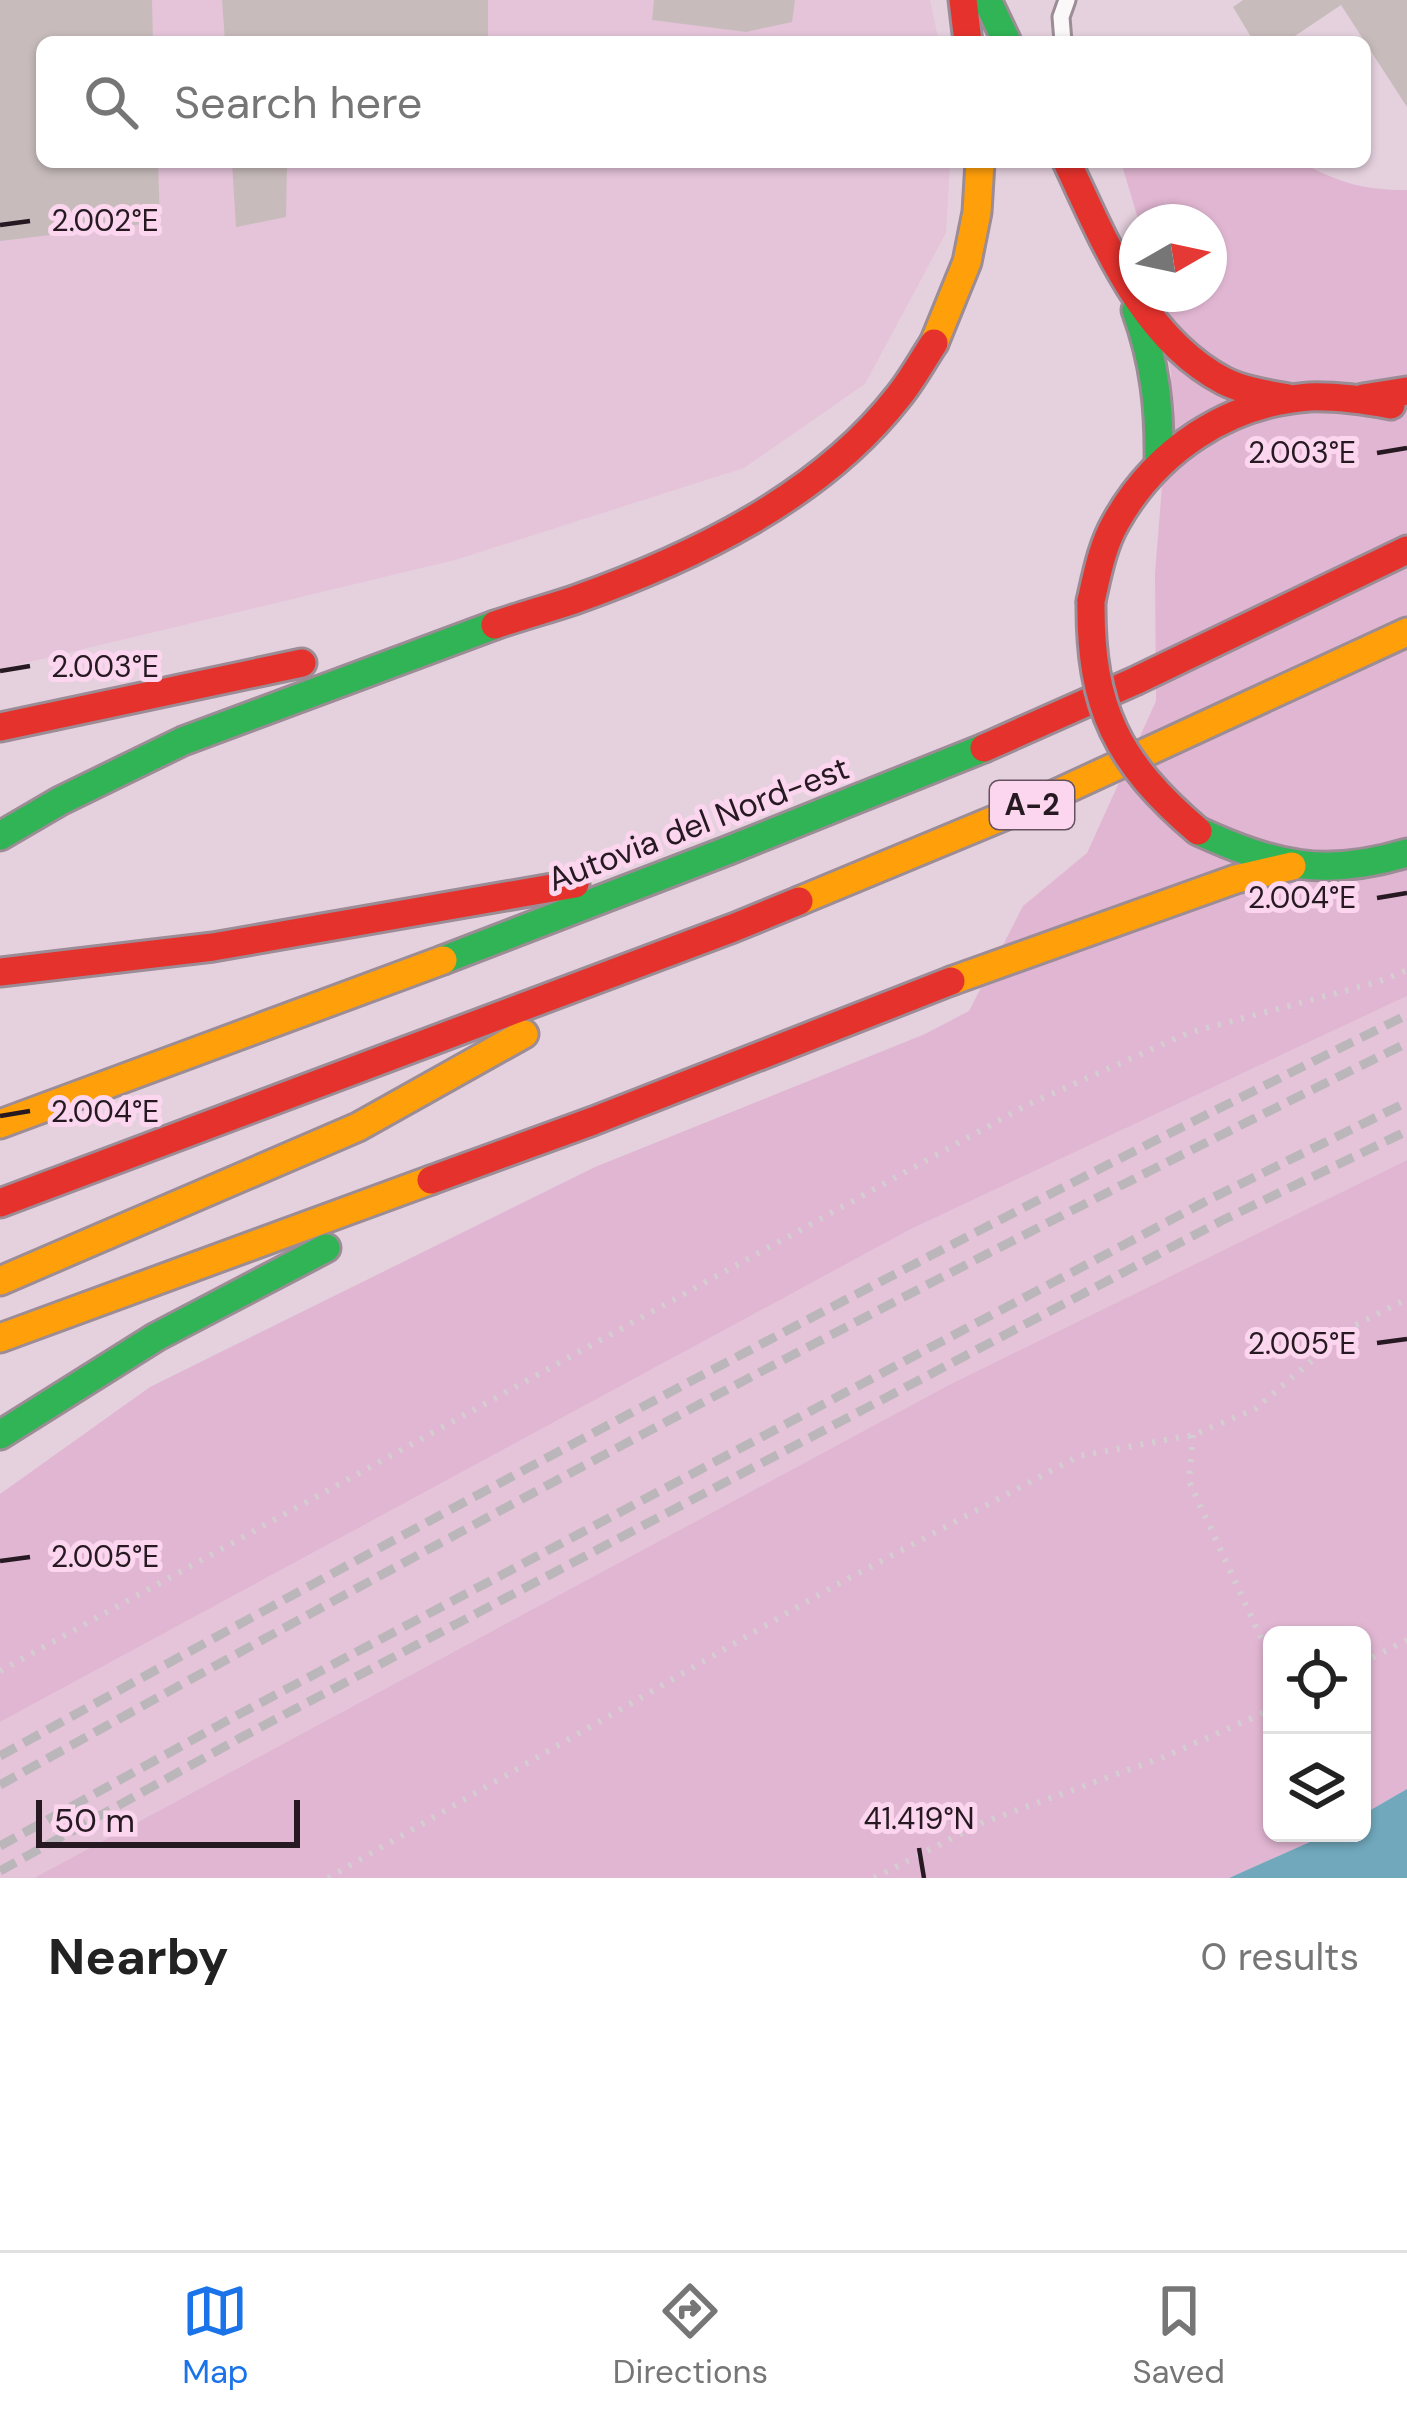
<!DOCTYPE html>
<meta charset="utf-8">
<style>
body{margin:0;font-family:"DM Sans",sans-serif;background:#f6f6f6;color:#222}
.controls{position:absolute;right:36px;bottom:36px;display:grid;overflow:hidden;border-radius:18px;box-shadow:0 3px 9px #0004}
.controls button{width:108px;height:108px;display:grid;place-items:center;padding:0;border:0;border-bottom:3px solid #e0e0e0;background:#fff;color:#222;font:60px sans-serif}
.compass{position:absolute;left:1119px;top:204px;width:108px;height:108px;border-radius:50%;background:#fff;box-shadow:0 3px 9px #0004;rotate:81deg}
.scale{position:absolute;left:36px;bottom:30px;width:264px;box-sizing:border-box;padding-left:12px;border:6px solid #261922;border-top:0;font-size:33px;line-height:42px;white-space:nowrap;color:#261922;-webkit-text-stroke:9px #fbd6ee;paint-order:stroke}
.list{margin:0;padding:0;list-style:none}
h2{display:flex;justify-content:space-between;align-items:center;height:156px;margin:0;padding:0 48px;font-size:51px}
h2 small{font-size:39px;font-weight:400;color:#767676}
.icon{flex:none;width:66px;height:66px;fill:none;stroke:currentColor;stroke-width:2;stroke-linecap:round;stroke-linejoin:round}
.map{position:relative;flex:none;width:1407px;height:1878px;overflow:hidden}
.search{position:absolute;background:#fff;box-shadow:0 3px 9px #0004;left:36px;right:36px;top:36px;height:132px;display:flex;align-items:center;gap:30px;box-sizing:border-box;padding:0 42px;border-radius:18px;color:#767676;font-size:45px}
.sheet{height:372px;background:#fff}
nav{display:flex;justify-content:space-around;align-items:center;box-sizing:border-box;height:168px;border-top:3px solid #e0e0e0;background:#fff;font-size:33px;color:#767676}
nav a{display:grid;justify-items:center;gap:6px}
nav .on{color:#1a73e8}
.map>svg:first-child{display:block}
.built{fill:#e5c4da}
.green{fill:#e1b6d2}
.water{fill:#71a8bc}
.building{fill:#c7bcbb}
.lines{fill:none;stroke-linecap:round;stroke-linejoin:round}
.lane-casing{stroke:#9b8c95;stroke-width:21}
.fast-casing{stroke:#9b8c95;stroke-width:33}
.slow-casing{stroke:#9b8c95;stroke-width:33}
.jam-casing{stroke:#9b8c95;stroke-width:33}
.path{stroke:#d4ced2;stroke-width:6;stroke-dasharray:3 9;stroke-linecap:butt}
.lane{stroke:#fbf8fa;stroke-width:15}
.fast{stroke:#30b455;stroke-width:27}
.slow{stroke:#ff9f0a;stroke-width:27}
.jam{stroke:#e5322d;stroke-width:27}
.rail{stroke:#bbb6b9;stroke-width:9;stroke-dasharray:18 9;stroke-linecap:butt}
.jam-bridge-casing{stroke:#9b8c95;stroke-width:33;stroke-linecap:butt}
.jam-bridge{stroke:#e5322d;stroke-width:27}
.ticks{fill:none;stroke:#261922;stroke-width:4.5}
.labels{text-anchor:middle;stroke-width:10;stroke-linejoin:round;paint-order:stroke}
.shield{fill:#fbd6ee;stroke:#66525f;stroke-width:3}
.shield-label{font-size:30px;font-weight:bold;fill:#261922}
.street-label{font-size:33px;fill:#261922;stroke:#fbd6ee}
.ticks-label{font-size:30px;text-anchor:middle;fill:#261922;stroke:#fbd6ee;stroke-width:10;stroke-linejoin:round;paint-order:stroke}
</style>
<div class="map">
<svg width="1407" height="1878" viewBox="0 0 1407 1878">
<rect width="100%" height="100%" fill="#e5d1de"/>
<path class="built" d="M 0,0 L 930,0 L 939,42 L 42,42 L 42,162 L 950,162 L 946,233 L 865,384 L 744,468 L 455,560 L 0,669 Z
M 1407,996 L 1407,1160 L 947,1386 L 34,1878 L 0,1878 L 0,1722 L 911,1229 Z"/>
<path class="green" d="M 1121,162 L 1301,162 C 1339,183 1364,190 1407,190 L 1407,996 L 911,1229 L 0,1722 L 0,1494 L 150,1387 L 595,1167 L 925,1034 L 969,1011 L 1023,906 L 1087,853 L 1156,701 L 1155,573 L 1171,374 L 1154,294 L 1209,294 L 1209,222 L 1139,222 Z
M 1407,1160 L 1407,1789 L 1362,1815 L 1362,1635 L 1272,1635 L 1272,1833 L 1330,1833 L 1229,1878 L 34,1878 L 947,1386 Z"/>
<path class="water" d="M 1407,1789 L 1407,1878 L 1229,1878 L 1330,1833 L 1362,1833 L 1362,1815 Z"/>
<path class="building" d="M 0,0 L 152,0 L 153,42 L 42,42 L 42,162 L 158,162 L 160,222 L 0,241 Z
M 222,0 L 488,0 L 488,42 L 225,42 Z
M 654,0 L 795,0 L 792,22 L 746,32 L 652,20 Z
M 1243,0 L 1407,0 L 1407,107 L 1341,5 L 1286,42 L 1254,42 L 1233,7 Z
M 232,162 L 287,162 L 286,217 L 236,227 Z"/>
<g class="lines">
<g class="lane-casing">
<path id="lane" d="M 1063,42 L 1061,17 L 1067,0"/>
</g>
<g class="fast-casing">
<path id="fast" d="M 987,0 L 1007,42
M 1136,310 C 1155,362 1160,409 1159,464
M 1198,831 C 1275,866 1324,878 1407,853
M 0,836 L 60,801 L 183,741 L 495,625
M 443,960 L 729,850 L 984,748
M 0,1435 L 156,1337 L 326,1248"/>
</g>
<g class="slow-casing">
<path id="slow" d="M 934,343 L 967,262 L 977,212 L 980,162
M 799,901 L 1047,798 L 1407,632
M 951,981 L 1236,879 L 1292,866
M 0,1124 L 443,960
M 0,1281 L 358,1127 L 524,1034
M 0,1338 L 431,1180"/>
</g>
<g class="jam-casing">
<path id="jam" d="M 963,0 L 968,42
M 1067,162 C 1104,240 1142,338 1224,381 C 1244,391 1267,394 1288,398
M 1363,398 L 1407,391
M 1091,601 C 1097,575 1102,546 1116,522 C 1156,451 1227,403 1309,397 C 1336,396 1364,400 1391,405
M 495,625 C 521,616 547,609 574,600 C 692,558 819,498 898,397 C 912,380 922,361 934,343
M 0,727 L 302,663
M 984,748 L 1135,681 L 1407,550
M 0,972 L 213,947 L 575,884
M 431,1180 L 593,1121 L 951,981
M 0,1203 L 733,928 L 799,901"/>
</g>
<path class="path" d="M 1193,1435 L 1189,1481 L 1272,1662
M 1362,1663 L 1407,1640
M 0,1671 L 1027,1105 L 1188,1033 L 1378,982 L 1407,970
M 328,1878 L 836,1585 L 1079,1456 L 1193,1435 L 1255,1409 L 1350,1328 L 1407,1299
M 874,1878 L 984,1822 L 1164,1757 L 1272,1709"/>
<use href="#lane" class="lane"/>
<use href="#fast" class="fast"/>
<use href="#slow" class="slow"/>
<use href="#jam" class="jam"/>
<path class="rail" d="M 0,1756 C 464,1499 931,1249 1407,1015
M 0,1785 C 463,1527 931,1276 1407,1043
M 0,1846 L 232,1718 L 1212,1198 L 1407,1102
M 0,1871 L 240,1738 L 1221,1221 L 1407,1131"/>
<g class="jam-bridge-casing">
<path id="jam-bridge" d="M 1091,601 C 1090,708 1117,762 1198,831"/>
</g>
<use href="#jam-bridge" class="jam-bridge"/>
</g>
<path class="ticks" d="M 0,225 L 30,221M 1377,453 L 1407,448M 0,671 L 30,666M 1377,898 L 1407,893M 0,1116 L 30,1111M 1377,1343 L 1407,1339M 0,1561 L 30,1557M 919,1848 L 924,1878"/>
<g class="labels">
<rect class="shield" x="990" y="781" width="84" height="48" rx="9"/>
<g class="shield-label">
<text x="1032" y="815">A-2</text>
</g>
<g class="street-label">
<text transform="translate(698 823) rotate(-21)" y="12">Autovia del Nord-est</text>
</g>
</g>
<g class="ticks-label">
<text x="105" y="231">2.002°E</text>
<text x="1302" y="463">2.003°E</text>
<text x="105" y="677">2.003°E</text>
<text x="1302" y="908">2.004°E</text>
<text x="105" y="1122">2.004°E</text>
<text x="1302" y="1354">2.005°E</text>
<text x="105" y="1567">2.005°E</text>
<text x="919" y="1829">41.419°N</text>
</g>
</svg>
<div class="controls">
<button><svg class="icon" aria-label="locate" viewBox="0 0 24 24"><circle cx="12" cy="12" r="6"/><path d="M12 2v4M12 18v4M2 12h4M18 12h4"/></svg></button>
<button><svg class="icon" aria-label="layers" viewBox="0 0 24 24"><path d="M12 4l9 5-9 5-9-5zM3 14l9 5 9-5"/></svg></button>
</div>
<svg class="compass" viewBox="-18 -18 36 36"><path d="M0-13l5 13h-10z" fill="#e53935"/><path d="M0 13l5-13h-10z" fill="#767676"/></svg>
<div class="scale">50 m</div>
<div class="search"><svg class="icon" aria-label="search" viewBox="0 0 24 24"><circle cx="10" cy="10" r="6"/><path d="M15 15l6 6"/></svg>Search here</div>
</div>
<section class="sheet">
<h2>Nearby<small>0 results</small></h2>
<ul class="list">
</ul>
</section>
<nav>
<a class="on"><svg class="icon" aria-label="map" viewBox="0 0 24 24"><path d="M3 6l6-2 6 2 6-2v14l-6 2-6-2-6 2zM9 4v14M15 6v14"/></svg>Map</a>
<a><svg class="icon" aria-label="directions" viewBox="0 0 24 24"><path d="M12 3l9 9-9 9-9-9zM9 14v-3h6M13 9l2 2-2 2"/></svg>Directions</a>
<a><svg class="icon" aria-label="saved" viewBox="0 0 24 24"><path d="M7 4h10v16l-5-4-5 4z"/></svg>Saved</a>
</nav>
